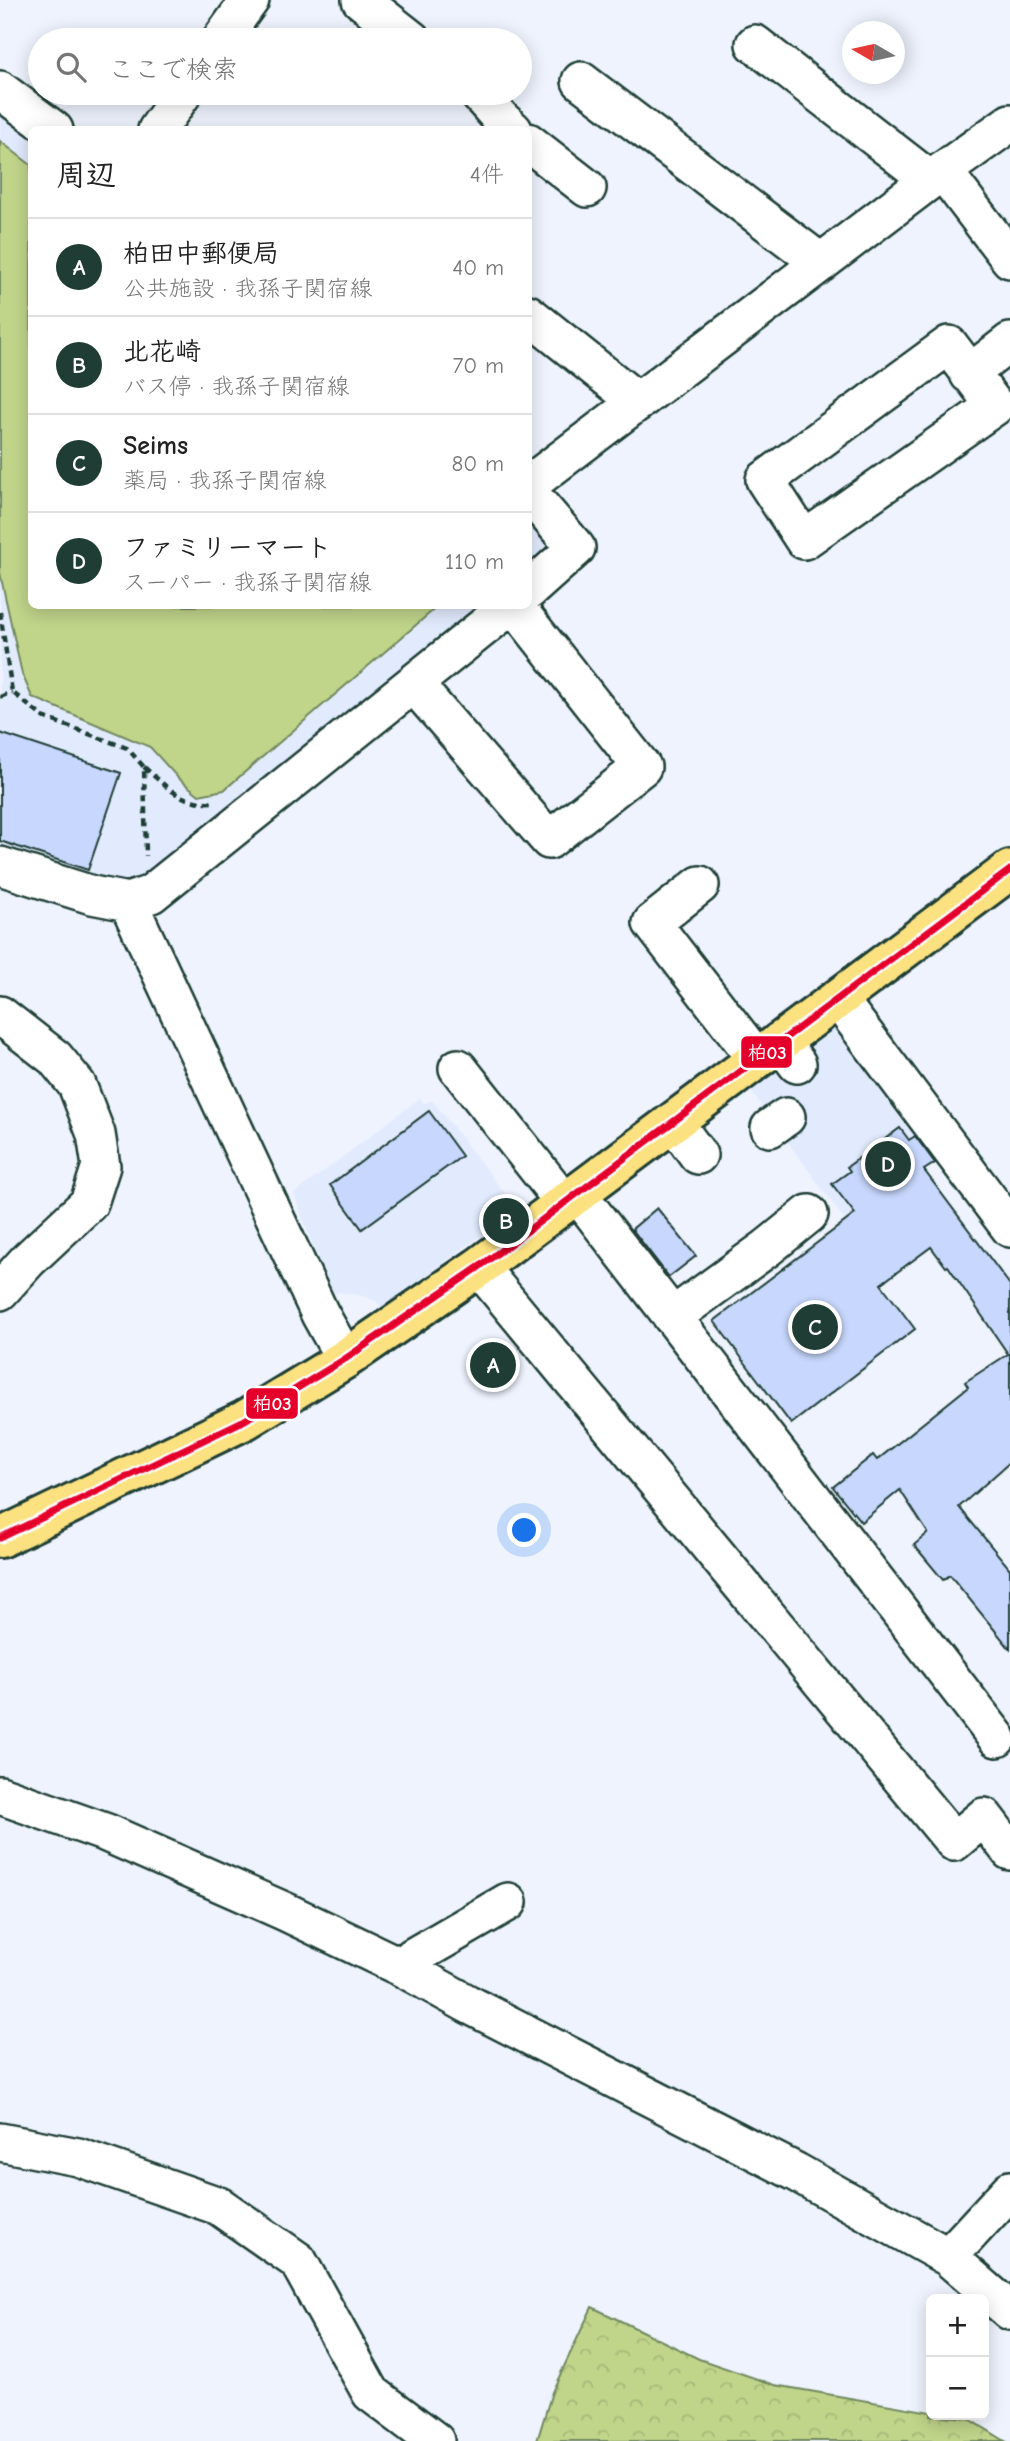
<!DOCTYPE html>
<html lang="ja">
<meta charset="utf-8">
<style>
body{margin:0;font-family:"Comic Neue","Klee One",sans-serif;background:#f2f2f2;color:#222}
.controls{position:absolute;right:21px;bottom:21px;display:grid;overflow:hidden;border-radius:10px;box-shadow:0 4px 18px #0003}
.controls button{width:63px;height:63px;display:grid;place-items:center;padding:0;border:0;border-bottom:2px solid #e0e0e0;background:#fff;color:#222;font:35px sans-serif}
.compass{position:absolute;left:842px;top:21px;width:63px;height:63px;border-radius:50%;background:#fff;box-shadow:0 4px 18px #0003;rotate:279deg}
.you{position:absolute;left:525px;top:1531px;width:24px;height:24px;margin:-18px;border:5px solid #fff;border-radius:50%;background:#1a73e8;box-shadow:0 0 0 10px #1a73e833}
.badge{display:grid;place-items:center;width:46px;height:46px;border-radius:50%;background:#1f3d34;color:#fff;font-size:23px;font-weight:700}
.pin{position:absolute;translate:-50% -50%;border:4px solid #fff;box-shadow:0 2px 7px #0006}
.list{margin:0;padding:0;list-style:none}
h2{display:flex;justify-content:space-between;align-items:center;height:91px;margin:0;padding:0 28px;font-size:30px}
h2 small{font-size:23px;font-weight:400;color:#767676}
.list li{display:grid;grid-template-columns:46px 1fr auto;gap:21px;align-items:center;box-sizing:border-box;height:98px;padding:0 28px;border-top:2px solid #e0e0e0}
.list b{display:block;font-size:26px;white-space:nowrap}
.list p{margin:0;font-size:23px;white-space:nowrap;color:#767676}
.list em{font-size:23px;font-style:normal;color:#767676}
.icon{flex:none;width:38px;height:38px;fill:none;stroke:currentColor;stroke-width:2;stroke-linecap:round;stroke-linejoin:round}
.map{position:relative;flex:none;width:1010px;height:2441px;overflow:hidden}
.search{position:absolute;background:#fff;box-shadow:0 4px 18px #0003;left:28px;top:28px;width:504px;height:77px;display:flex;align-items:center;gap:18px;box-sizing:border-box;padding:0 24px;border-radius:38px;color:#767676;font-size:26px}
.panel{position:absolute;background:#fff;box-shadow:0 4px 18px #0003;left:28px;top:126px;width:504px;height:483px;border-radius:10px}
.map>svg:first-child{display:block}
.built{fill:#e2ebfe}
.grass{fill:#c0d48a;stroke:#70885f;stroke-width:2}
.forest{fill:url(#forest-crowns);stroke:#70885f;stroke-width:2}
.building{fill:#c7d7fd;stroke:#1f3d34;stroke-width:2}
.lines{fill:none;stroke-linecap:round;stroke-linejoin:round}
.minor-casing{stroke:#1f3d34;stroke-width:42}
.major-casing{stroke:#1f3d34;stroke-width:44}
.path{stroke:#1f3d34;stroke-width:4.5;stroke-dasharray:7 5;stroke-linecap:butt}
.minor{stroke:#fff;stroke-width:37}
.major{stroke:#fbe180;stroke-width:38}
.bus-1-casing{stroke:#fff;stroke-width:12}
.bus-1{stroke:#e4002b;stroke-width:7}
.line-badge{stroke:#fff;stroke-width:2.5}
.badge-label{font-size:19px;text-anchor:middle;font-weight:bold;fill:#fff}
</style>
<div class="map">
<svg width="1010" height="2441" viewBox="0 0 1010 2441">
<defs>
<pattern id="forest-crowns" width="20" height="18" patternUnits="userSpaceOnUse" patternTransform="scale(1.75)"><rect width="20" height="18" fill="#c0d48a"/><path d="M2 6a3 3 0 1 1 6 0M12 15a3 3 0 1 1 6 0" fill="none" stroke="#a5b778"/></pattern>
</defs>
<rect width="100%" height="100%" fill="#eef3fe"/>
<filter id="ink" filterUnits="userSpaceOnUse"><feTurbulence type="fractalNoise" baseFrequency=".0143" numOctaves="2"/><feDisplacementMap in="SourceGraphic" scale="14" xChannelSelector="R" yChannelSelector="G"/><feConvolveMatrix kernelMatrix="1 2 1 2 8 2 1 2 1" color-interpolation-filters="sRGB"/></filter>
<g filter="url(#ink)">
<path class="built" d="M 0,104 L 32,130 L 32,606 L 492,606 L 189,857 L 127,889 L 0,852 Z
M 528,513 L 551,540 L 548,559 L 528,575 Z
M 842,1019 L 946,1155 L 852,1230 L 750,1090 Z
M 420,1098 L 424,1104 L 432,1100 L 517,1209 L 382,1308 L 376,1301 L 366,1297 L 340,1292 L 330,1295 L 294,1194 Z"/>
<path class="grass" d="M 0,141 L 31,165 L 32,606 L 438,606 L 224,790 L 199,795 L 178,778 L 150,747 L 32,697 L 22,674 L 0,573 Z"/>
<path class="forest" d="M 592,2307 L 699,2359 L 775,2385 L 931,2412 L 931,2415 L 968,2418 L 1005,2441 L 537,2441 L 552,2392 Z"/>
<path class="building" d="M 0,733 L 121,773 L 88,870 L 0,841 Z
M 429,1111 L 462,1156 L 362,1229 L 330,1185 Z
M 900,1128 L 909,1140 L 915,1136 L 935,1163 L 924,1170 L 1010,1285 L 1010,1462 L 959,1507 L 1010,1569 L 1010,1649 L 950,1575 L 943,1580 L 914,1545 L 928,1533 L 900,1490 L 861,1522 L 833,1487 L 873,1455 L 877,1460 L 968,1387 L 965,1382 L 1008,1354 L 948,1266 L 946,1267 L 931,1247 L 881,1284 L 915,1329 L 791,1424 L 714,1321 L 855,1214 L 832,1184 L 850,1171 L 847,1167 Z
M 657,1208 L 696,1256 L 669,1277 L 632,1229 Z"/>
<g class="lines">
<g class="minor-casing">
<path id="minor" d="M 361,0 L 412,40
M 221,40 L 250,0
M 755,44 L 930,180
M 581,81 L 821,263
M 0,90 L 54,130
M 478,93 L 502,120 L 513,130
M 157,130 L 183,93
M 528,142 L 587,188
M 943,171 L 1010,259
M 528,314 L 638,402
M 949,345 L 995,406 L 804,540 L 765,480 Z
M 969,374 L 1010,342
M 528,485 L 930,180 L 1010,123
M 528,492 L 576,548 L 528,591
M 414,684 L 549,840 L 642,767 L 515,606
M 0,866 L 92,895 L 128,902 L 151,894 L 510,606
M 700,885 L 652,923 L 757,1059
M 128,902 L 320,1314 L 345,1359
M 838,999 L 1010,1228
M 0,1015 L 55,1058 L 77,1085 L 96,1134 L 101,1166 L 89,1203 L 28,1260 L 0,1291
M 780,1041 L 797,1064
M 458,1068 L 564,1202
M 673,1121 L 698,1155
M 770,1128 L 786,1117
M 577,1193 L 997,1738
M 479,1267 L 954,1842 L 984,1817 L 1010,1851
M 672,1317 L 767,1248 L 809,1214
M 0,1795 L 107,1833 L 286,1912 L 403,1968 L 468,2004 L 796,2172 L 948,2257 L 1010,2311
M 403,1968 L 413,1957 L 508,1902
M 0,2142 L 78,2157 L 219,2206 L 298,2261 L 371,2393 L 435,2441
M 948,2257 L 1010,2190"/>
</g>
<g class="major-casing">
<path id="major" d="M 0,1538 L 245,1420 L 345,1359 L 479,1267 L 1010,870"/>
</g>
<path class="path" d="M 0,612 L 12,692 L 43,717 L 127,748 L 144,767 L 146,856
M 0,697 L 12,692
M 144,767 C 167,787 180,804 213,802"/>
<use href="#minor" class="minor"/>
<use href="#major" class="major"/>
<g class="bus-1-casing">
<path id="bus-1" d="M 0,1538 L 245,1420 L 345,1359 L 479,1267 L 1010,870"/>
</g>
<use href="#bus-1" class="bus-1"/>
</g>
</g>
<g class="line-badge">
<rect x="740" y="1035" width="53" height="34" rx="7" fill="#e4002b"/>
<rect x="245" y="1387" width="54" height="33" rx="7" fill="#e4002b"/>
</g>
<g class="badge-label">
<text x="767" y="1059">柏03</text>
<text x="272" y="1410">柏03</text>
</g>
</svg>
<div class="controls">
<button>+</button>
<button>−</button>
</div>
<svg class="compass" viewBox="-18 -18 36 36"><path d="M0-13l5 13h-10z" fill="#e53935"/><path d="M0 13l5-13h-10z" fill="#767676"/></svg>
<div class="you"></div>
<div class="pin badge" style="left:493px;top:1365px">A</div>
<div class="pin badge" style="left:506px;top:1221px">B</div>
<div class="pin badge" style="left:815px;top:1327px">C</div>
<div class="pin badge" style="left:888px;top:1164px">D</div>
<div class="search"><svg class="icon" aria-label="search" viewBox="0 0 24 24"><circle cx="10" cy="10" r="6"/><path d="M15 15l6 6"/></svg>ここで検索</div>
<section class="panel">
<h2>周辺<small>4件</small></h2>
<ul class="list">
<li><span class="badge">A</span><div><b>柏田中郵便局</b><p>公共施設 · 我孫子関宿線</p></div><em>40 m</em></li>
<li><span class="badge">B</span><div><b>北花崎</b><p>バス停 · 我孫子関宿線</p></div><em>70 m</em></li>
<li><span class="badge">C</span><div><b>Seims</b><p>薬局 · 我孫子関宿線</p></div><em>80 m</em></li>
<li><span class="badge">D</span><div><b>ファミリーマート</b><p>スーパー · 我孫子関宿線</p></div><em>110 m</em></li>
</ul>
</section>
</div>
